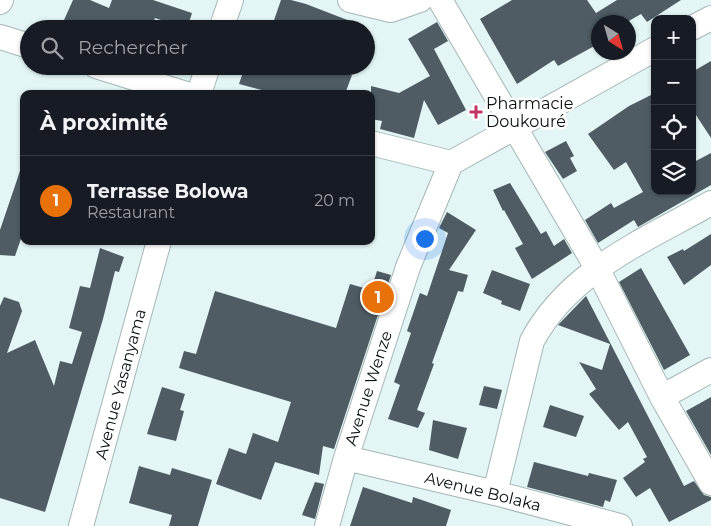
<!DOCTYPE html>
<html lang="fr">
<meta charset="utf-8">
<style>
body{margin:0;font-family:Montserrat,sans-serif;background:#20242c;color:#f1f3f6}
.controls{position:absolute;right:15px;top:15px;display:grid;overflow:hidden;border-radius:10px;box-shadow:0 1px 4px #0004}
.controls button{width:45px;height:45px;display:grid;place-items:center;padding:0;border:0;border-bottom:1px solid #363941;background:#171b24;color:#f1f3f6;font:25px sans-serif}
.compass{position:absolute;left:591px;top:15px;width:45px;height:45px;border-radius:50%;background:#171b24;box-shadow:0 1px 4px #0004;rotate:143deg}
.you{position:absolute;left:424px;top:238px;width:18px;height:18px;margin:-12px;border:4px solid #fff;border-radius:50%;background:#1a73e8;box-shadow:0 0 0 8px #1a73e833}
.badge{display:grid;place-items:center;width:32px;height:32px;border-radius:50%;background:#0f766e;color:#fff;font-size:16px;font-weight:700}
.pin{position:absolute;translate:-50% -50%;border:2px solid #fff;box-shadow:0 1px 5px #0006}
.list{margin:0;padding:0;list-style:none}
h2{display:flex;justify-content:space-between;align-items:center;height:65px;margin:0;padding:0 20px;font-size:21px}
h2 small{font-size:16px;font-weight:400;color:#9ea1a6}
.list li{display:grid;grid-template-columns:32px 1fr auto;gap:15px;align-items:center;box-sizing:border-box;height:90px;padding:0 20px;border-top:1px solid #363941}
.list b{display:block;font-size:19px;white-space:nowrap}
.list p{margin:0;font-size:16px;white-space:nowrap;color:#9ea1a6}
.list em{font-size:16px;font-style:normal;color:#9ea1a6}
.icon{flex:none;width:28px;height:28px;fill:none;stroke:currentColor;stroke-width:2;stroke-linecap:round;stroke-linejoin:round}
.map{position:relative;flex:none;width:711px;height:526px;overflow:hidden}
.search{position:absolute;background:#171b24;box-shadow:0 1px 4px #0004;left:20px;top:20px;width:355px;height:55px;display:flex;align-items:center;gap:12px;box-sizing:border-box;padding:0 18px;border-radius:28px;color:#9ea1a6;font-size:19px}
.panel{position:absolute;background:#171b24;box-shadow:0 1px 4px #0004;left:20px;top:90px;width:355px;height:155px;border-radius:10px}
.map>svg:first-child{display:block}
.building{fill:#4f5c63}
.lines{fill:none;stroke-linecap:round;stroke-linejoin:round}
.minor-casing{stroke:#a4b6b6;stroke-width:26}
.minor{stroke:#fff;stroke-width:24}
.poi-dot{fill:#c23462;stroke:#fff;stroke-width:2}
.labels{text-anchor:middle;stroke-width:5;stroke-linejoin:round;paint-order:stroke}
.poi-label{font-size:16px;fill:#080f0f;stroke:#fff;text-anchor:start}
.street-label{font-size:16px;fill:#080f0f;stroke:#fff}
</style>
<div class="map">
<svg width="711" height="526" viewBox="0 0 711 526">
<rect width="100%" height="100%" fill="#e3f6f5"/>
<path class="building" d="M 73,0 L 90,0 L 109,8 L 112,0 L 153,0 L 192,13 L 187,29 L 155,18 L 151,29 L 60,29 Z
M 281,0 L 291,0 L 306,4 L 363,26 L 363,29 L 292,29 L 273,23 Z
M 512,0 L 587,0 L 596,13 L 617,0 L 681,0 L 647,22 L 641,14 L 627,22 L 598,22 L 598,44 L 558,66 L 554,60 L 517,84 L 480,19 Z
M 437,22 L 448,41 L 434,49 L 466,110 L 438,125 L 424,100 L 414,138 L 380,129 L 382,121 L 371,119 L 371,86 L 399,93 L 430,76 L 408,39 Z
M 711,61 L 711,138 L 692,109 L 692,72 Z
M 245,66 L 324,66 L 352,75 L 345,94 L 276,94 L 239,84 Z
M 655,93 L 655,191 L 692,191 L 692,163 L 711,153 L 711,185 L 638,227 L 634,220 L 598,243 L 585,220 L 611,203 L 614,208 L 643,192 L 626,162 L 614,170 L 588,134 L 629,106 Z
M 566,141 L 574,156 L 570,158 L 577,171 L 563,179 L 545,152 Z
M 21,168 L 24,168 L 24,230 L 15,256 L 0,255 L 0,230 Z
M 510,183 L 541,234 L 546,231 L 554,246 L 564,239 L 572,253 L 532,279 L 515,248 L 523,244 L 504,210 L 503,211 L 493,190 Z
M 447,212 L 476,230 L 449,270 L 468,275 L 463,292 L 458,291 L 432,363 L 434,364 L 417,410 L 425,413 L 418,428 L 388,419 L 400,385 L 394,382 L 411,333 L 407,331 L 420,293 L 427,296 L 448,233 L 439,228 Z
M 711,234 L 711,265 L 684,285 L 667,257 L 683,249 L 684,251 Z
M 100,248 L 124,257 L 119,272 L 115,271 L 103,319 L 45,512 L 0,498 L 0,306 L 4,297 L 19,302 L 22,311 L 7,353 L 35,340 L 54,386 L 60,361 L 72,364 L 82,332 L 69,328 L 80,286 L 90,288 Z
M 641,268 L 690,355 L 664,370 L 619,282 Z
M 492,270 L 530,284 L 520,311 L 501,304 L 502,301 L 483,293 Z
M 377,271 L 391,275 L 334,449 L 323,446 L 319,475 L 275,462 L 261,500 L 216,484 L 229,448 L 246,454 L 253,433 L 278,442 L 291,402 L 179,368 L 184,351 L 196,354 L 215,291 L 336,328 L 350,284 L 371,290 Z
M 586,296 L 684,486 L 694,481 L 704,495 L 711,497 L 711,500 L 669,522 L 650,488 L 636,497 L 623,478 L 645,462 L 643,459 L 647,457 L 628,422 L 619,430 L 589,394 L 596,389 L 579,362 L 602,370 L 610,344 L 558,325 Z
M 484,386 L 502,390 L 497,409 L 479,405 Z
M 162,387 L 185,394 L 180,410 L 184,411 L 176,441 L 147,434 Z
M 711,397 L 711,455 L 686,411 Z
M 550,405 L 584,416 L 576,437 L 543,427 Z
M 433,420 L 467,428 L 458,459 L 429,450 Z
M 534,462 L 588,476 L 589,473 L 617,480 L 610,502 L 605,500 L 603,507 L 527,487 Z
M 139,466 L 170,475 L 172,468 L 212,480 L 198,526 L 169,526 L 172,515 L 129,503 Z
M 315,482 L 324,484 L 315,519 L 302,515 Z
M 363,487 L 412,503 L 413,497 L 451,510 L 446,526 L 350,526 Z"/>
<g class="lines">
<g class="minor-casing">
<path id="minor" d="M 350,0 L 391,10 L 420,0
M 440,0 L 597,268 L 662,397 L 711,483
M 0,2 L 1,0
M 692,28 L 711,18
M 221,29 L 231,0
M 0,37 L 29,46
M 96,66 L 186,94
M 199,94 L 208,66
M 371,143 L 451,163
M 662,397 L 711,370
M 346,458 L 495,493 L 620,526
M 495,493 L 532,341 C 569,271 644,241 711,203
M 81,526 L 159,241
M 327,526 L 346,458 L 408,267 L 451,163 L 655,49"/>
</g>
<use href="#minor" class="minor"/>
</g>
<path class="poi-dot" d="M473.5 104.5h5v5h5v5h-5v5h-5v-5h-5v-5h5z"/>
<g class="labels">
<g class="poi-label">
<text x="486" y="109">Pharmacie<tspan x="486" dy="18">Doukouré</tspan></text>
</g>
<g class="street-label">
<text transform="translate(120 384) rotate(-75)" y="6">Avenue Yasanyama</text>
<text transform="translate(368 388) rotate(-72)" y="6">Avenue Wenze</text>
<text transform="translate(483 491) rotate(14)" y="6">Avenue Bolaka</text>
</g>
</g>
</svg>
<div class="controls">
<button>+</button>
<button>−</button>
<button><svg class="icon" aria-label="locate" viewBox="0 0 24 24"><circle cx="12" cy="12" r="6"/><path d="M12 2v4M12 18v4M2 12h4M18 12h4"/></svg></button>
<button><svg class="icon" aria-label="layers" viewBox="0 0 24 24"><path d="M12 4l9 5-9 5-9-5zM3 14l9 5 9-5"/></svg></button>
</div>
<svg class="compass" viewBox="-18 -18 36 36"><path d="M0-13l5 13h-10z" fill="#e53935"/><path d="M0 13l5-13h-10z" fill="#9ea1a6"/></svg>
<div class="you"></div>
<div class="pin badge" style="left:378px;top:297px;background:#e8710a">1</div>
<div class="search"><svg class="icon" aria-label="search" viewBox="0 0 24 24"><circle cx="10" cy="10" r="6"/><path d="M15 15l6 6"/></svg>Rechercher</div>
<section class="panel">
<h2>À proximité<small></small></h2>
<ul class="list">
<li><span class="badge" style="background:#e8710a">1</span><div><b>Terrasse Bolowa</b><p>Restaurant</p></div><em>20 m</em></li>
</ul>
</section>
</div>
